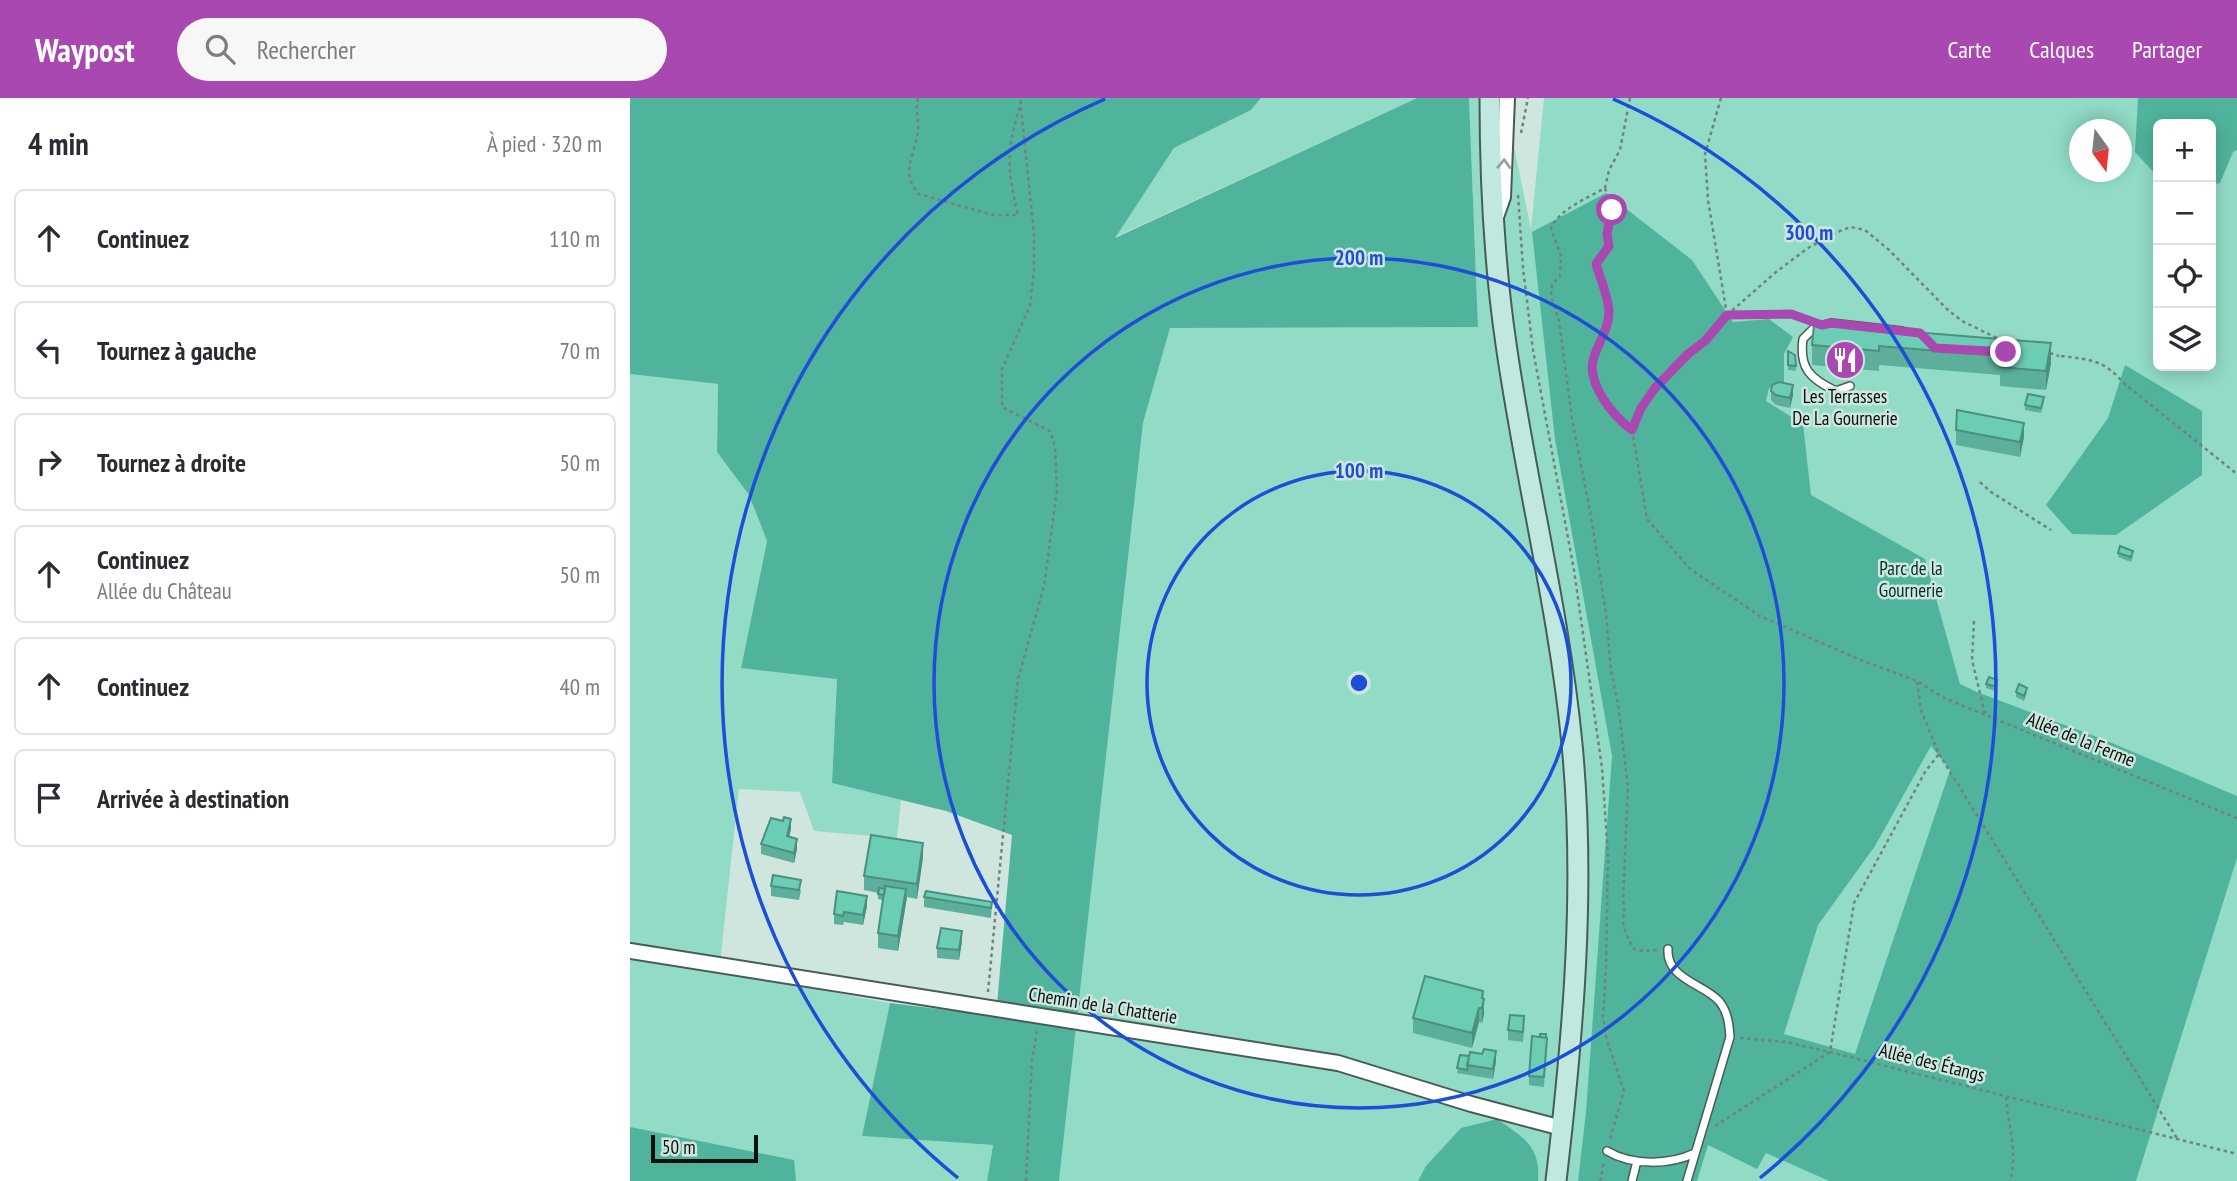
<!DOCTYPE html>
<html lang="fr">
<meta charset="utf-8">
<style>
body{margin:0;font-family:"PT Sans Narrow",sans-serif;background:#f7f7f7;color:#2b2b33}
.controls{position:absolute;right:21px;top:21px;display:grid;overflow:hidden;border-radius:10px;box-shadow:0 4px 18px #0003}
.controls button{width:63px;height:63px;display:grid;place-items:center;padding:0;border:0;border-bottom:2px solid #e1e1e2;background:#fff;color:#2b2b33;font:35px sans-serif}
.compass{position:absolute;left:1439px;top:21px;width:63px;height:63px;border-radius:50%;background:#fff;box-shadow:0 4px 18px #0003;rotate:165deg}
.scale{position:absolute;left:21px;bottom:18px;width:107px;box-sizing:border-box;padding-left:7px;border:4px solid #070f0d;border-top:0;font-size:19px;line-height:24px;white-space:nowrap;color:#070f0d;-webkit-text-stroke:5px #cee6de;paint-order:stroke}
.stop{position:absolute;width:21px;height:21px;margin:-16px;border:5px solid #a948b0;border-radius:50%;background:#fff}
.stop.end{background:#a948b0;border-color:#fff;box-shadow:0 2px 7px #0008}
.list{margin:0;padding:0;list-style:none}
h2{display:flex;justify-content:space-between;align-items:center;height:91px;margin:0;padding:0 28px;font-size:30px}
h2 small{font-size:23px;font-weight:400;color:#7c7c81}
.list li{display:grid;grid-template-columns:46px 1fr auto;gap:21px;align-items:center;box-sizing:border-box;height:98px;margin:0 14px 14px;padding:0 14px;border:2px solid #e1e1e2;border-radius:10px}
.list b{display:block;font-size:26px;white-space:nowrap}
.list p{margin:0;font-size:23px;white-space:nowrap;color:#7c7c81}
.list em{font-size:23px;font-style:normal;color:#7c7c81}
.icon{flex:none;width:38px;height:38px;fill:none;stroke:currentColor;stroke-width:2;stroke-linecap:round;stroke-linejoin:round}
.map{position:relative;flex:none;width:1607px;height:1083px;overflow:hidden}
header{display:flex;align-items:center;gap:42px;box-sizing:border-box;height:98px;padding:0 35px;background:#a948b0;color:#fff}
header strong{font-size:33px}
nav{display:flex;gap:38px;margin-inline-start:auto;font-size:24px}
.search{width:490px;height:63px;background:#f7f7f7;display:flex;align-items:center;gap:18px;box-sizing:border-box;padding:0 24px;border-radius:38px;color:#7c7c81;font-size:26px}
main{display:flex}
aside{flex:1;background:#fff}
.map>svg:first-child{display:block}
.green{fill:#92dcc7;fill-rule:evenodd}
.forest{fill:#50b49c;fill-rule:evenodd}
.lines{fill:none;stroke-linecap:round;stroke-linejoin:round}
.lane-casing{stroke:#475c56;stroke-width:10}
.street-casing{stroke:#475c56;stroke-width:18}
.secondary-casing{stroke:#475c56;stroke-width:23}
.path{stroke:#72827d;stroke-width:2.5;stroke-dasharray:3.5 3.5;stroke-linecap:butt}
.lane{stroke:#fff;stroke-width:7}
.street{stroke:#fff;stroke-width:14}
.secondary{stroke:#c1e8e0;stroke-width:19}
.wall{fill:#5cb09b}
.shaded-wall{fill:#4b907e}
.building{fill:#6bcdb4;stroke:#4b907e;stroke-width:2}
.oneway{stroke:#9c9f9e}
.route{stroke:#a948b0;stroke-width:9}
.ring{fill:none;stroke:#1d4ed8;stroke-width:3.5}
.labels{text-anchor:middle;stroke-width:5;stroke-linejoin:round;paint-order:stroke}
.poi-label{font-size:19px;fill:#070f0d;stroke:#cee6de}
.park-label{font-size:19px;fill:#013127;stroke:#cee6de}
.street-label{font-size:19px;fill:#070f0d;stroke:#cee6de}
.centre{fill:#1d4ed8;stroke:#cee6de;stroke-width:3.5}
.ring-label{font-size:21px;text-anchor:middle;font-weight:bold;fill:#1d4ed8;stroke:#cee6de;stroke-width:5;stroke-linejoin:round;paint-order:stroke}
</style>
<header>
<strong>Waypost</strong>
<div class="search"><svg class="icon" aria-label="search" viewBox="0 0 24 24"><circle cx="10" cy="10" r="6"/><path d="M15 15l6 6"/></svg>Rechercher</div>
<nav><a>Carte</a><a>Calques</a><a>Partager</a></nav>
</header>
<main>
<aside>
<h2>4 min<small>À pied · 320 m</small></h2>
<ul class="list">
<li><svg class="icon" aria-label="ahead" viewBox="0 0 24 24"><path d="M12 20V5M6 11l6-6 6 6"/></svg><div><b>Continuez</b></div><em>110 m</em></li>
<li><svg class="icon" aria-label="left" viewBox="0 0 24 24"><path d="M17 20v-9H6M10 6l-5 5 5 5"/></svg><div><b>Tournez à gauche</b></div><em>70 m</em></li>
<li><svg class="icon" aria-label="right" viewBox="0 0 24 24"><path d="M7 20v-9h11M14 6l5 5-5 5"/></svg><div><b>Tournez à droite</b></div><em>50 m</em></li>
<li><svg class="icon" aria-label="ahead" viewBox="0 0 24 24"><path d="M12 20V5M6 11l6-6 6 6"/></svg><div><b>Continuez</b><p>Allée du Château</p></div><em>50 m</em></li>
<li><svg class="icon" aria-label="ahead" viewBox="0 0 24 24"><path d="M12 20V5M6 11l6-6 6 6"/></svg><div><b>Continuez</b></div><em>40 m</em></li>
<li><svg class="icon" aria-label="arrive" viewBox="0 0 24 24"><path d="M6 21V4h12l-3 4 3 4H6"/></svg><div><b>Arrivée à destination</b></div></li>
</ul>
</aside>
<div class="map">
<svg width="1607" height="1083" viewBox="0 0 1607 1083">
<rect width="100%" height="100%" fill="#cee6de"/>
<path class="green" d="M 631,0 L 787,0 L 483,140 L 544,50 L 621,12 Z
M 839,0 L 874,0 L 901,131 L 914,0 L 1607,0 L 1607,1083 L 429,1083 L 513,325 L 540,230 L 848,229 ZM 1528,26 L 1581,26 L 1581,268 L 1528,268 ZM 1450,32 L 1492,32 L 1492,74 L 1450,74 Z
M 0,276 L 88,286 L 87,354 L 119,397 L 137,443 L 111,570 L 207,580 L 202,685 L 271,702 L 267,740 L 184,733 L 170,694 L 109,691 L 89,874 L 260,905 L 232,1038 L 363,1047 L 357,1083 L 0,1083 Z"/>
<path class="forest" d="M 0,0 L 631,0 L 621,12 L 544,50 L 485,140 L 787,0 L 839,0 L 848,229 L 540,230 L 513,325 L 429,1083 L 357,1083 L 363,1047 L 232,1038 L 260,905 L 366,918 L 382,737 L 316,713 L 202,685 L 207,581 L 111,570 L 137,443 L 119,397 L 87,354 L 88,286 L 0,276 Z
M 1508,0 L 1607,0 L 1607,52 L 1603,54 L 1590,85 L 1581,87 L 1581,26 L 1528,26 L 1528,79 L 1505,54 Z
M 976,95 L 1062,162 L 1103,224 L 1139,221 L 1163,239 L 1154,256 L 1154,286 L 1139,290 L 1136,303 L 1173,326 L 1181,397 L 1295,461 L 1330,586 L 1347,594 L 1475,642 L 1607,698 L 1607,760 L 1506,1083 L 1199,1083 L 1136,1055 L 1127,1071 L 1078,1047 L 1067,1083 L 948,1083 L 956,1014 L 982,658 L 925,341 L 902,134 ZM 1301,648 L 1320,672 L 1225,956 L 1154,936 L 1188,827 L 1245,748 Z
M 1495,267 L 1572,313 L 1572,377 L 1486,437 L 1442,436 L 1416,407 L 1478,320 Z
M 867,1021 C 892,1039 911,1047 908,1083 L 788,1083 L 796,1068 L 831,1030 Z
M 0,1029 L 164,1062 L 166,1083 L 0,1083 Z"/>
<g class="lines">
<g class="lane-casing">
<path id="lane" d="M 1220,288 L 1206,293 C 1180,281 1169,270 1173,241 L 1184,230 L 1201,225 L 1272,233
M 1038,851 C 1036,881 1074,886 1089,903 C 1098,914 1099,926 1100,939 L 1057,1083
M 977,1053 C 1002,1068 1040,1067 1065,1055
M 1002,1083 L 1007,1063"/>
</g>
<g class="street-casing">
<path id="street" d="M 866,119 L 873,99 L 877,0
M 0,853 L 708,965 L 841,1006 L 932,1030"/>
</g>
<g class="secondary-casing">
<path id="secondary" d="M 860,0 C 860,83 864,164 876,246 C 895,380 929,511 942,646 C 956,791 943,938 926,1083"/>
</g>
<path class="path" d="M 288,0 C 285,11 289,22 288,33 C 285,58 269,74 289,96 L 363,117 L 388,117 C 377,70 376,55 390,8
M 1000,0 L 990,52 L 979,72 L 975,90 C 956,101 931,110 921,130 L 931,158 L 930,178 L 922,187 L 921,198 L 929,223 L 942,321 L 961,418 L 976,516 L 981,573 L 988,605 L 998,689 L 993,802 C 995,810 994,814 993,821 C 993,832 999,842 1004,851 L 1014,853 L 1028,852
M 1091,0 L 1075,56 L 1078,102 L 1097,217 L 1161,216 L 1177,222
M 891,35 L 898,0
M 975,90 L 982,112 L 977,136 L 979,148 L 966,166 C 970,180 978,197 979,213 C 980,230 969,243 964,258 C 955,283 983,318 1001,332
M 888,97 L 893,170 L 903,252 L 944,472 L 972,670 L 978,758 L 976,869 L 973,919 L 977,942 L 994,993 L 979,1044
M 1373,243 L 1332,223 L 1318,212 L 1259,152 L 1235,132 L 1221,129 L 1207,134 L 1178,150 L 1146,174 L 1097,217 L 1075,243 L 1058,256 L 1025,290 L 1011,310 L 1002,332 L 1017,421 L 1060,471 L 1130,518 L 1233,563 L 1287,583 L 1314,600 L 1607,720
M 1420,255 L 1429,258
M 1431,258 C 1464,262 1473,262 1496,287 L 1607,376
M 1350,384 L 1361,394 L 1421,432
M 1344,523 L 1342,562 L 1355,616
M 1309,656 L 1548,1042
M 358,894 L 388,581 L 414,488 L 427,392 L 425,349 L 420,333 L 372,309 L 372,271 L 400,208 L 404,172 L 404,136 L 390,0
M 1110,940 L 1155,944 L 1200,954 L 1607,1056
M 1376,999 C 1378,1028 1388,1055 1380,1083
M 1085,1028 L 1200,954 L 1224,805 L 1295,674 L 1309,656 L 1291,612 L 1287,583
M 396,1083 L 402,962 L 407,933
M 970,1083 L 974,1064"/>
<use href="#lane" class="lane"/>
<use href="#street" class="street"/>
<use href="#secondary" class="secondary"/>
</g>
<path class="wall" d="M 1184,226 L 1421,265 L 1416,292 L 1370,288 L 1370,277 L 1249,267 L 1249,273 L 1182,267 L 1182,247 Z
M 1158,253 L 1165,257 L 1166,273 L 1158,272 Z
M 1141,293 L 1163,297 L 1160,310 L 1146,307 L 1141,302 Z
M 1414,304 L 1411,315 L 1395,312 L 1395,307 Z
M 1326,332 L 1394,339 L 1390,359 L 1326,347 Z
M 1488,455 L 1503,458 L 1501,464 L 1488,459 Z
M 1356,586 L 1367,587 L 1365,593 L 1356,590 Z
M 1386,594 L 1397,595 L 1394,603 L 1386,599 Z
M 161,731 L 159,739 L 167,751 L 164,765 L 131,756 L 131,746 Z
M 293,759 L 287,801 L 277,799 L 268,853 L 248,850 L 248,835 L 253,802 L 248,801 L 248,795 L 234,792 L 234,778 Z
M 141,788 L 171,792 L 169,802 L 141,798 Z
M 294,799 L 362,804 L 361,820 L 294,809 Z
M 237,808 L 233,827 L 214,824 L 213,827 L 204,826 L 204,816 Z
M 332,843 L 329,862 L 307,860 L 307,850 Z
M 853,901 L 854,916 L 852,925 L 849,924 L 842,950 L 783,935 L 783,920 Z
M 894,928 L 893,944 L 878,942 L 878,932 Z
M 917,940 L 914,989 L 899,987 L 899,978 Z
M 830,957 L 866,963 L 863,981 L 827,975 Z"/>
<path class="shaded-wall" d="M 1421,245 L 1421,265 L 1416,292 L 1416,273 Z
M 1163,287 L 1163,297 L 1160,310 L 1160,300 Z
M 1394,325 L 1394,339 L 1390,359 L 1390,344 Z
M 161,721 L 161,731 L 157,748 L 157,738 Z
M 167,741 L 167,751 L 164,765 L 164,755 Z
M 293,745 L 293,759 L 287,801 L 287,786 Z
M 276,791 L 276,801 L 277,794 L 277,799 L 268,853 L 268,838 Z
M 237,798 L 237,808 L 233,827 L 233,817 Z
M 332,833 L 332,843 L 329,862 L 329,852 Z
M 853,893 L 854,916 L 852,925 L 852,900 Z
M 849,910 L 849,924 L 842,950 L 842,935 Z
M 866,953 L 866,963 L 863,981 L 863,971 Z"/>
<path class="building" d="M 1184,226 L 1421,245 L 1416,273 L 1370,269 L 1370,258 L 1249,248 L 1249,253 L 1182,247 Z
M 1158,253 L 1165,257 L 1166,268 L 1158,267 Z
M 1149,284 L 1163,287 L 1160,300 L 1146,297 L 1141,293 L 1142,287 Z
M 1398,296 L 1414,299 L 1411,310 L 1395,307 Z
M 1327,312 L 1394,325 L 1390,344 L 1326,332 Z
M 1490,448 L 1503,453 L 1501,459 L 1488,455 Z
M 1359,579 L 1367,582 L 1365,588 L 1356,586 Z
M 1389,586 L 1397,590 L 1394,598 L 1386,594 Z
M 154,719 L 161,721 L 157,738 L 167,741 L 164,755 L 131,746 L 141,720 L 153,723 Z
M 241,737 L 293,745 L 287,786 L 234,778 Z
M 143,777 L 171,782 L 169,792 L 141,788 Z
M 255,788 L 276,791 L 268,838 L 248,835 Z
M 249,790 L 255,791 L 254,797 L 248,796 Z
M 207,793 L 237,798 L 233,817 L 214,814 L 213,818 L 204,816 Z
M 296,793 L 362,804 L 361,810 L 294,799 Z
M 311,830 L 332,833 L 329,852 L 307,850 Z
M 795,878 L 853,893 L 852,900 L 854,901 L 852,910 L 849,910 L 842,935 L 783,920 Z
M 880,917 L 894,918 L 893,934 L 878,932 Z
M 910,936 L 916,936 L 916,940 L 910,939 Z
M 902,938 L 917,940 L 914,979 L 899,978 Z
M 854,951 L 866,953 L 863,971 L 837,967 L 840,954 L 852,956 Z
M 830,957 L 839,958 L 837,972 L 827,970 Z"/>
<defs><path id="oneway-chevron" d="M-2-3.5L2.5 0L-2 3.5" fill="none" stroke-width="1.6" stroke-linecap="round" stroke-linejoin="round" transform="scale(1.75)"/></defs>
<use class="oneway" href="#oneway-chevron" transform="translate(874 66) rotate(-88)"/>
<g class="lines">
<path class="route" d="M 982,112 L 977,136 L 979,148 L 966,166 C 970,180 978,198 979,213 C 979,231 969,243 964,259 C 955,284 983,318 1002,332 L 1011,310 L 1025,290 L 1058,256 L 1075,243 L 1097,217 L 1161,216 L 1192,227 L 1201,225 L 1290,235 L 1305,250 L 1376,254"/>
</g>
<g class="ring">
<circle cx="729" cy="585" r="212"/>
<circle cx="729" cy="585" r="425"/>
<path d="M328 1080A637 637 0 0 1 475 1M983 1A637 637 0 0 1 1130 1080"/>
</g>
<defs>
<g id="restaurant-disc" transform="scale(2.0125)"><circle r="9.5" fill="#a948b0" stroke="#cee6de"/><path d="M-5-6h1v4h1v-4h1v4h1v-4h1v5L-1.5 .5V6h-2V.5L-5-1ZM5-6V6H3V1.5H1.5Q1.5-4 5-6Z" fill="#fff"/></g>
</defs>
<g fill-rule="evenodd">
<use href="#restaurant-disc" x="1215" y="262"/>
</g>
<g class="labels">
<g class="poi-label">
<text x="1215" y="305">Les Terrasses<tspan x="1215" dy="22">De La Gournerie</tspan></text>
</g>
<g class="park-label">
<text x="1281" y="477">Parc de la<tspan x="1281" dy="22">Gournerie</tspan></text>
</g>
<g class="street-label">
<text transform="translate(1451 641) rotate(22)" y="7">Allée de la Ferme</text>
<text transform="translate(473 907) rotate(9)" y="7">Chemin de la Chatterie</text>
<text transform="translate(1302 964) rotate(14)" y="7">Allée des Étangs</text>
</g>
</g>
<circle cx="729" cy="585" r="10" class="centre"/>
<g class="ring-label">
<text x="1179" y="142">300 m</text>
<text x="729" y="167">200 m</text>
<text x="729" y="380">100 m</text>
</g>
</svg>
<div class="controls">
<button>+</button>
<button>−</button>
<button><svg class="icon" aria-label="locate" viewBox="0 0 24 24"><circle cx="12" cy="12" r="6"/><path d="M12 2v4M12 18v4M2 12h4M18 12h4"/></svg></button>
<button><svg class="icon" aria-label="layers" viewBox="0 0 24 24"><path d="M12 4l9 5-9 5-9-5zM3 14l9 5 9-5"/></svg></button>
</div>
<svg class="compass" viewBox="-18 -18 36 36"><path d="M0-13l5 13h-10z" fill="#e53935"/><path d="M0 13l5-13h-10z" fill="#7c7c81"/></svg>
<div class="scale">50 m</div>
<div class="stop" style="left:982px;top:112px"></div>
<div class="stop end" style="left:1376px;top:254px"></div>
</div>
</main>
